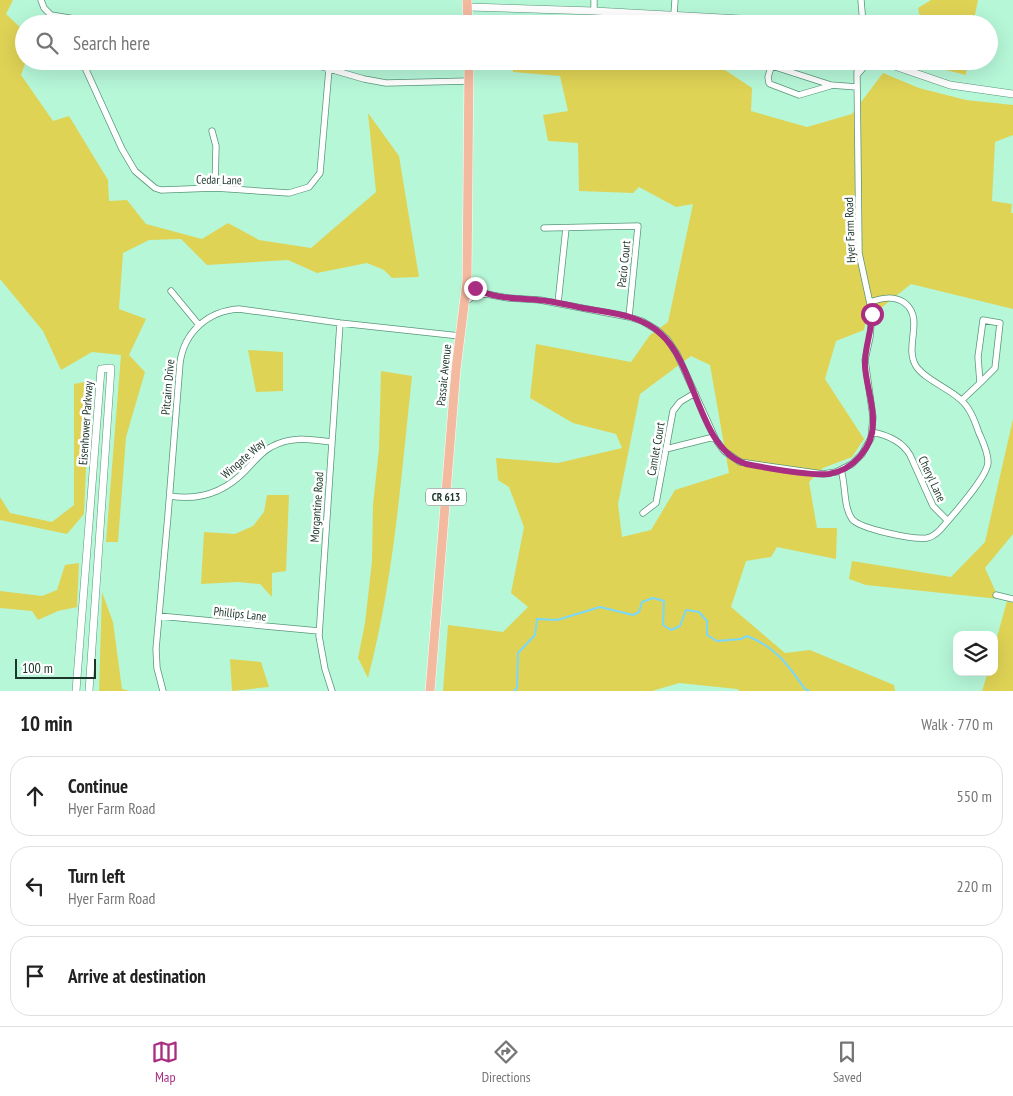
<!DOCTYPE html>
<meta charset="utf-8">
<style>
body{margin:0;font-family:"PT Sans Narrow",sans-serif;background:#f2f2f2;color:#222}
.controls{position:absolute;right:15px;bottom:15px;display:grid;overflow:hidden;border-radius:10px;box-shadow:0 5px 20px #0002}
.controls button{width:45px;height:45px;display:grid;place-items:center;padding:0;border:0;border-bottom:1px solid #e0e0e0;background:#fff;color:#222;font:25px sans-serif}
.scale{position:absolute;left:15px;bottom:12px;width:81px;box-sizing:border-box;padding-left:5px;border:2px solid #1c362a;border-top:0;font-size:14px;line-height:18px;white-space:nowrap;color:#1c362a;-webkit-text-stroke:4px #fff;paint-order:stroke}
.stop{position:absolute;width:15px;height:15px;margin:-11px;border:4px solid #a92e81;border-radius:50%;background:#fff}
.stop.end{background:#a92e81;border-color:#fff;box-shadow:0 1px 5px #0008}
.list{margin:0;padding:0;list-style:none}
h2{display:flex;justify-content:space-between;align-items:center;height:65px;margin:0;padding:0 20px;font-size:21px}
h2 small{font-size:16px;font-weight:400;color:#767676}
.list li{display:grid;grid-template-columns:32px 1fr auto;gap:15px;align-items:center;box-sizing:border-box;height:80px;margin:0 10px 10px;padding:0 10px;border:1px solid #e0e0e0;border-radius:20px}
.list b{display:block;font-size:19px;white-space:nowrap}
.list p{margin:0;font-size:16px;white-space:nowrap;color:#767676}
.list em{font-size:16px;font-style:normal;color:#767676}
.icon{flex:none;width:28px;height:28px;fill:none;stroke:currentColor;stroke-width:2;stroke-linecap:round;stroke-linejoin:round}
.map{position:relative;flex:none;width:1013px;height:691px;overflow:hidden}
.search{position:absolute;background:#fff;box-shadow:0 5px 20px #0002;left:15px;right:15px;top:15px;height:55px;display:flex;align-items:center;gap:12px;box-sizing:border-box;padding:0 18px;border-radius:28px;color:#767676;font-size:19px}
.sheet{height:335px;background:#fff}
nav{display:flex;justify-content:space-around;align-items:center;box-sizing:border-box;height:70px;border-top:1px solid #e0e0e0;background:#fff;font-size:14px;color:#767676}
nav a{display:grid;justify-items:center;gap:2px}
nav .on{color:#a92e81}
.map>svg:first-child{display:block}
.green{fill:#dfd356;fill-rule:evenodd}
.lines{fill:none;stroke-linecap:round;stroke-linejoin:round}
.stream{stroke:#7ad8fb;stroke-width:2}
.minor-casing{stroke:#58967a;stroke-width:7}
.tertiary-casing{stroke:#58967a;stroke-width:8}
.primary-casing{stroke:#fff;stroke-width:10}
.minor{stroke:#fff;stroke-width:5.5}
.tertiary{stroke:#fff;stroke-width:7}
.primary{stroke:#f4baa0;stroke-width:9}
.route{stroke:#a92e81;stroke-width:6}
.labels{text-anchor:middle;stroke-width:5;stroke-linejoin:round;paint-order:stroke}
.shield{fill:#fff;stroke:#60726a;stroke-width:1}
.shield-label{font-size:11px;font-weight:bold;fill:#1c362a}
.street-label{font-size:12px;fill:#1c362a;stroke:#fff}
</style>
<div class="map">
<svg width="1013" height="691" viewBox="0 0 1013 691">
<rect width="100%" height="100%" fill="#b6f7d8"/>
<path class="green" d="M 0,0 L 13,0 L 6,14 L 24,31 L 24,61 L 26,61 L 21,75 L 53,121 L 69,116 L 108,180 L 109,201 L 127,200 L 146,224 L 202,239 L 228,223 L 259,240 L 311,248 L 376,192 L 368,113 L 399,156 L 419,277 L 392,278 L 384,270 L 367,263 L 317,273 L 288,260 L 207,265 L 181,239 L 149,240 L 123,253 L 119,309 L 146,319 L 129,355 L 145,372 L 126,437 L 118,542 L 106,542 L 121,355 L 92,352 L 61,370 L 43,331 L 0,279 Z
M 931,0 L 978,0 L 973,24 L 943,24 L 945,18 L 920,17 L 918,8 Z
M 575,16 L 666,19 L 696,24 L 574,24 Z
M 512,61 L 722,61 L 722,68 L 752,88 L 751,111 L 807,127 L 852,114 L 883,73 L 919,88 L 966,100 L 1013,105 L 1013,135 L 995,142 L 992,201 L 1012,204 L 1011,213 L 1013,213 L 1013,309 L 911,284 L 866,320 L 864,330 L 836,341 L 825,379 L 864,439 L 852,457 L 823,468 L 809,482 L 817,528 L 837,528 L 836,559 L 777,547 L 771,557 L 746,561 L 731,607 L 785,653 L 810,650 L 894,685 L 895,691 L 740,691 L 737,689 L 679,683 L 652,691 L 443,691 L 448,625 L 503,632 L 528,607 L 511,593 L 524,527 L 509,487 L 498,480 L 496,458 L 558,463 L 622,448 L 616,434 L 573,423 L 530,398 L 536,344 L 631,362 L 650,335 L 668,322 L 693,204 L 676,207 L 639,187 L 633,193 L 579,191 L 578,143 L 548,141 L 543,115 L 568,111 L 560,76 L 513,72 ZM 691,356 L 710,365 L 729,473 L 675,490 L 651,530 L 622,537 L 618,504 L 640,394 Z
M 918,61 L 967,61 L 966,75 L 926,65 Z
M 248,350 L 283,352 L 283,391 L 256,392 Z
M 381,371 L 412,376 C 401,477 394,579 368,678 L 358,658 L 365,623 L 372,561 L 373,505 L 379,449 Z
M 90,381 L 84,514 L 67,534 L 0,520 L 0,497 L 10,513 L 52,522 L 74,505 L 74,384 Z
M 1013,419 L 1013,534 L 985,568 L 999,599 L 866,585 L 849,579 L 852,561 L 951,577 L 985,542 Z
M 267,495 L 289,495 L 286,571 L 272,573 L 272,597 L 260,584 L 238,582 L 201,584 L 204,532 L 235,534 L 253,526 L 264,512 Z
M 79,563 L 77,607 L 58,611 L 38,620 L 32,611 L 0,608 L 0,591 L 42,596 L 57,590 L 65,565 Z
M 102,592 L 113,622 L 122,689 L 130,691 L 99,691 Z
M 1007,601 L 1013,603 L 1013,691 L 982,691 L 988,672 L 994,672 L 994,648 Z
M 230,659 L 261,662 L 269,687 L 232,691 Z"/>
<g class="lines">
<path class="stream" d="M 514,691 L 517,688 L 518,653 L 535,635 L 537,619 L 557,620 L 600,607 L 633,615 L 639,612 L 642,602 L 653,598 L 664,601 L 663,625 L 671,630 L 680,626 L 686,610 L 699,612 L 707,621 L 707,635 L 717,641 L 741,639 L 747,636 C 776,647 788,665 805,689 L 809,691"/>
<g class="minor-casing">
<path id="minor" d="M 41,0 L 44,8 L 51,15 L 106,24
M 594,0 L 594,11
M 861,0 L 863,24
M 674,15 L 675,0
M 82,61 L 122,149 L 135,171 L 155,188 L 161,190 L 215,188 L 289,193 L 309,187 L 320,173 L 329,69
M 302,61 L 364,79 L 386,83 L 469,81
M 773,61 L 768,77 L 769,83 L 770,84 L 799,95 L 830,86
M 772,66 L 831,85 L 857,87
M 858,74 L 864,67 L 873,61
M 212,131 L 216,146 L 215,188
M 544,228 L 638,226 L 629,317
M 467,281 L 475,288 L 484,293
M 171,291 L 199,325
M 464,303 L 475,295 L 486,294 L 508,298 L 540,300 L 629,317 L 642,321 L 657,330 L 667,339 L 677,354 L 716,440 L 724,451 L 740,462 L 823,474 L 836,472 L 852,464 L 862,454 L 871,438 L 873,417 L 865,360 L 870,337 L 872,313 L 859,253 L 857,72 L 860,61
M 558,303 L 566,228
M 962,400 L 980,383 L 978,357 L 983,320 L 1000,323 L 995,368 L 980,383
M 872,432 C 887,435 902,441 910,455 L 933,506 L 948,521
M 666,449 L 714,437
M 841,470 C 846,485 843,506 852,519 C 860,529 914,540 927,538 C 932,537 936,534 940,530 C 951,517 988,477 988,462 C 988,452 983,442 979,433 C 975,422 971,409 961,400 C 949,388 925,380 916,366 C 904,347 924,320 906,304 C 895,295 882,298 870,302
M 170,496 C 200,501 225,492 246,470 C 254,462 261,452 271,447 C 291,436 310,439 331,442
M 643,513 L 656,503 L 673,411 L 680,402 L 695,393
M 996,595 L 1013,599
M 159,616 L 319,631
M 163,691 L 157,668 L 156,649 L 168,515 L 180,363 C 184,332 208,311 239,309 L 340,323 L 460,336
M 332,691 L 325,669 L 319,636 L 340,323"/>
</g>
<g class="tertiary-casing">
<path id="tertiary" d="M 468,7 L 594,11 L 776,21 L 790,24
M 880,61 L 950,85 L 1013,94
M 76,691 L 101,369 L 111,368 L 89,691"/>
</g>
<g class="primary-casing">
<path id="primary" d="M 467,0 L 468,24
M 430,691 L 456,369 L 467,281 L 469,61"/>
</g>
<use href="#minor" class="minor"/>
<use href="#tertiary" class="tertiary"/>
<use href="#primary" class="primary"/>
</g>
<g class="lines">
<path class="route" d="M 475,288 C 493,299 517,298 538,300 C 553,301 568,305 583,308 C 609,313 640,314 661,334 C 697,366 698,449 746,464 C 767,468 809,476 829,474 C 853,470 873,448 873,423 C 874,404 866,385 865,366 C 864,349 872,331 872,314"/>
</g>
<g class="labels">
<rect class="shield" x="426" y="488.5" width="40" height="17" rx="4"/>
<g class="shield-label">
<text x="446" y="501">CR 613</text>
</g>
<g class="street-label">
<text transform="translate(219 180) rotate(1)" y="4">Cedar Lane</text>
<text transform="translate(850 230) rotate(-92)" y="4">Hyer Farm Road</text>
<text transform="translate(624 264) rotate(-84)" y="4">Pacio Court</text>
<text transform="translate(444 375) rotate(-84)" y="4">Passaic Avenue</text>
<text transform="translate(168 387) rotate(-85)" y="4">Pitcairn Drive</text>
<text transform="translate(86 423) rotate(-86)" y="4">Eisenhower Parkway</text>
<text transform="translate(656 449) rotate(-80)" y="4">Camlet Court</text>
<text transform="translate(243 459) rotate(-41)" y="4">Wingate Way</text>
<text transform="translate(932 479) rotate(65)" y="4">Cheryl Lane</text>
<text transform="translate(317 507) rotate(-86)" y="4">Morgantine Road</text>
<text transform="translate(240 614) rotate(6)" y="4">Phillips Lane</text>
</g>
</g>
</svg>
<div class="controls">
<button><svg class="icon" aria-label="layers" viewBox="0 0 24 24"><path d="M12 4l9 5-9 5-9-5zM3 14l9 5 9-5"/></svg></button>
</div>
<div class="scale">100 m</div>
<div class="stop" style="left:872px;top:314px"></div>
<div class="stop end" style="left:475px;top:288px"></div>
<div class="search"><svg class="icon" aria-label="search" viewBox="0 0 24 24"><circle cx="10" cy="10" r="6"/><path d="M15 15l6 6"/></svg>Search here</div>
</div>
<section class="sheet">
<h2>10 min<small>Walk · 770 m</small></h2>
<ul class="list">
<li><svg class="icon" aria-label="ahead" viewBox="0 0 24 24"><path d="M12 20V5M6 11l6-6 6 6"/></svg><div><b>Continue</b><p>Hyer Farm Road</p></div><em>550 m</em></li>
<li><svg class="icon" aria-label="left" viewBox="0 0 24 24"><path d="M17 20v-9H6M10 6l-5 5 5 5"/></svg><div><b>Turn left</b><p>Hyer Farm Road</p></div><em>220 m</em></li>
<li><svg class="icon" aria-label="arrive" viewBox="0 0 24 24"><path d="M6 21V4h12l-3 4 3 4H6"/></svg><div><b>Arrive at destination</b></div></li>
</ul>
</section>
<nav>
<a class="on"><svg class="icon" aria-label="map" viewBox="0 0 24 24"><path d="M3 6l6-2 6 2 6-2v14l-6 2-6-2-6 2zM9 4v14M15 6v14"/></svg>Map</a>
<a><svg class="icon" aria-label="directions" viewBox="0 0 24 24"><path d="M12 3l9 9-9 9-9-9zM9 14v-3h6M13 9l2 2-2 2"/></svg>Directions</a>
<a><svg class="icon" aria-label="saved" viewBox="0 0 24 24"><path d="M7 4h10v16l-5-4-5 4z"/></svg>Saved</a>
</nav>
